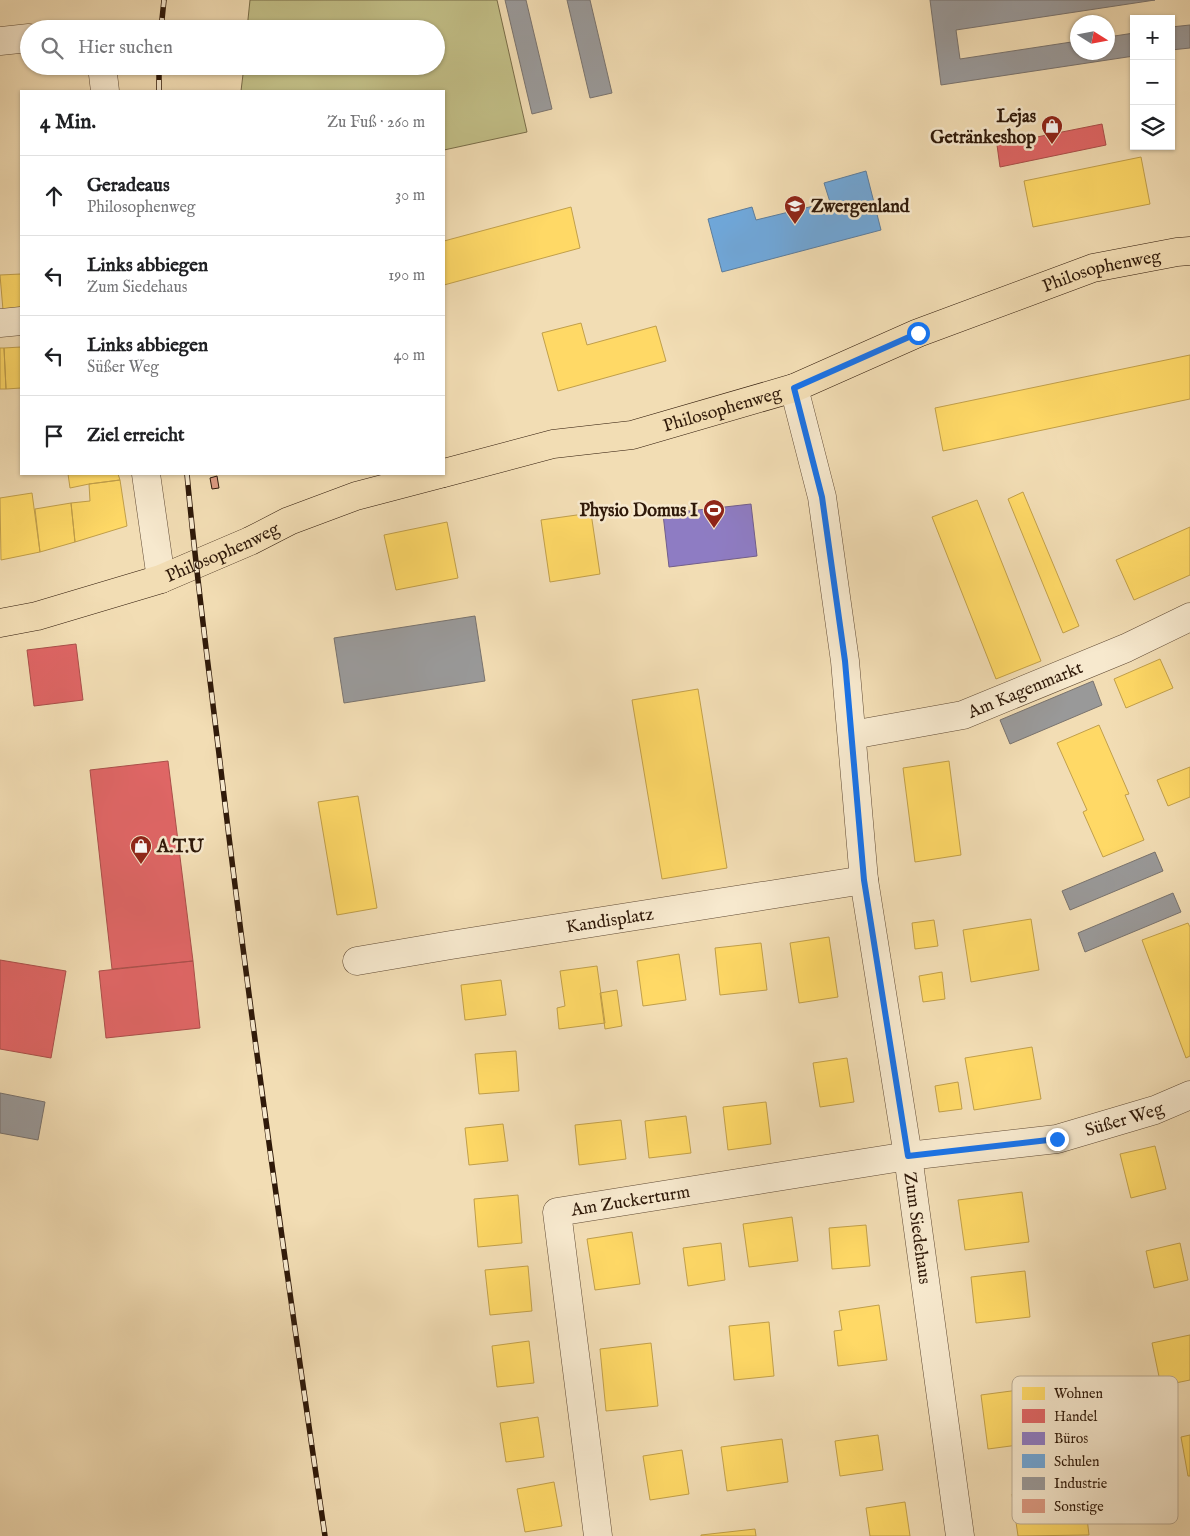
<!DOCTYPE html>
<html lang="de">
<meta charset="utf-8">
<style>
body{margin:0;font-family:"IM FELL English",serif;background:#f2f2f2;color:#202124}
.controls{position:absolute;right:15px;top:15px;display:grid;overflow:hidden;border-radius:0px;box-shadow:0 1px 4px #0004}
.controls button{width:45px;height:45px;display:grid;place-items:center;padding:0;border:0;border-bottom:1px solid #e0e0e0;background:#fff;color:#202124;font:25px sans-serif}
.compass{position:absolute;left:1070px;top:15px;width:45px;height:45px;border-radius:50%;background:#fff;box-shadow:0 1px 4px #0004;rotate:101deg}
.stop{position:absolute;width:15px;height:15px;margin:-11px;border:4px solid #1a73e8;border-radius:50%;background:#fff}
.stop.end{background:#1a73e8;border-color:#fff;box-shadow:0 1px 5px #0008}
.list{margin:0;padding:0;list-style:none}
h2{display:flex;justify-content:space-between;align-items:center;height:65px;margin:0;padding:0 20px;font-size:21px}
h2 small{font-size:16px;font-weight:400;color:#757577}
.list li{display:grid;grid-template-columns:32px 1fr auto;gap:15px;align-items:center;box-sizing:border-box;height:80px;padding:0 20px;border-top:1px solid #e0e0e0}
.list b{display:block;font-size:19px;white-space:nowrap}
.list p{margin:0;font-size:16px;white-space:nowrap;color:#757577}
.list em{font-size:16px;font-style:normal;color:#757577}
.icon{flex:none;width:28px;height:28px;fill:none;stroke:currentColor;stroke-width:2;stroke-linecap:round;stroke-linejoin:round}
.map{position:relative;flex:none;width:1190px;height:1536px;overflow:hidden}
.search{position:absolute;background:#fff;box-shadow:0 1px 4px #0004;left:20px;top:20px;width:425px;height:55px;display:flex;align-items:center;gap:12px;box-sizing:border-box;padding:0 18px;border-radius:28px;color:#757577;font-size:19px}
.panel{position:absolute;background:#fff;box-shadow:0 1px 4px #0004;left:20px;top:90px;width:425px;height:385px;border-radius:0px}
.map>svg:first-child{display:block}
.green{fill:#c2bf87;stroke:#786c48}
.homes{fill:#ffd966;stroke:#c19f4a}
.shops{fill:#e06666;stroke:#ab4f4a}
.offices{fill:#8e7cc3;stroke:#725e8b}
.schools{fill:#6fa8dc;stroke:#5c7d9d}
.industry{fill:#999;stroke:#79736e}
.building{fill:#db9981;stroke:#2f1909}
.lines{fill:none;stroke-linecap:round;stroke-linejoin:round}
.minor-casing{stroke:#604a34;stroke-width:29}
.major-casing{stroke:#2f1909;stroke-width:29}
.minor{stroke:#f7e9ce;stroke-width:28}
.major{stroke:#f2ddb4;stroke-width:28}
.rail-casing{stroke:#2f1909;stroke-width:5.5}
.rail{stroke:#f7e9ce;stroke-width:4;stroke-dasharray:11;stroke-linecap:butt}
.route{stroke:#1a73e8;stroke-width:6}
.labels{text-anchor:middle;stroke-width:5;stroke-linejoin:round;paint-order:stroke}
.poi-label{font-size:18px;font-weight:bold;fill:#2f1909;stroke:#f7e9ce;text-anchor:end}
.street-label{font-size:18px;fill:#2f1909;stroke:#f7e9ce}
.key{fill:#f7e9ce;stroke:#bbab93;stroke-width:1}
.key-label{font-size:14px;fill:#2f1909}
</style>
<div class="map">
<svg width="1190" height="1536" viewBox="0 0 1190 1536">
<rect width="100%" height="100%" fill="#f2ddb4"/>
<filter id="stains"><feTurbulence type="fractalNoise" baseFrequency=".004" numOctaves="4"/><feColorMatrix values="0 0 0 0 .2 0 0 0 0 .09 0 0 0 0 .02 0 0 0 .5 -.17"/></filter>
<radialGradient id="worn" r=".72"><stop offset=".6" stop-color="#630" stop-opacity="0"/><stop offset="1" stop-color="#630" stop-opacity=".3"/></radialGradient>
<path class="green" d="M 250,0 L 497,0 L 527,132 L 444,150 L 444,91 L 241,91 L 244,66 L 436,66 L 436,29 L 247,29 Z"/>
<path class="homes" d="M 1141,157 L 1150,204 L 1033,227 L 1024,181 Z
M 571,207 L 580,248 L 444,285 L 444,241 Z
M 21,274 L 21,309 L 3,310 L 0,275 Z
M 581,323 L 587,345 L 656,326 L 666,361 L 558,391 L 542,333 Z
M 21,347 L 21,388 L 6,389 L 4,348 Z
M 0,348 L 4,348 L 6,389 L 0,389 Z
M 1190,355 L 1190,399 L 943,451 L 935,408 Z
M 68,474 L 118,474 L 120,480 L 89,484 L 70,488 Z
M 120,480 L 127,526 L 75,542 L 71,503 L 90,501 L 89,484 Z
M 1023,492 L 1079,626 L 1063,633 L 1008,499 Z
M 32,493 L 40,552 L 1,560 L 0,498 Z
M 977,500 L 1041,661 L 996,679 L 932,517 Z
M 71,503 L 75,542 L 40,552 L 35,509 Z
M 591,513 L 600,574 L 550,582 L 541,520 Z
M 447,522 L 458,578 L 396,590 L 384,535 Z
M 1190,527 L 1190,575 L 1134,600 L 1116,560 Z
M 1160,659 L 1173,688 L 1126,708 L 1114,679 Z
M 698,689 L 727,868 L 662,879 L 632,700 Z
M 1099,725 L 1129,794 L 1125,795 L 1144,840 L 1103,857 L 1083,812 L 1087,810 L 1057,743 Z
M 949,761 L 961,855 L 915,862 L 903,768 Z
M 1190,767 L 1190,797 L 1168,806 L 1157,780 Z
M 358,796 L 377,908 L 337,915 L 318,802 Z
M 1031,919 L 1039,970 L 971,982 L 963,930 Z
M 934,920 L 938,946 L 915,949 L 912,923 Z
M 1188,923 L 1190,927 L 1190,1056 L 1186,1058 L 1142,940 Z
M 829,937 L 838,997 L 799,1003 L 790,943 Z
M 761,943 L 767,990 L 720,995 L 715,948 Z
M 679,954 L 686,1000 L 643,1006 L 637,961 Z
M 597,966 L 605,1023 L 559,1029 L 557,1008 L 565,1006 L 560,971 Z
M 942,972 L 945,999 L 923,1002 L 919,976 Z
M 501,980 L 506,1015 L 465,1020 L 461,985 Z
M 617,990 L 622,1026 L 605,1029 L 600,993 Z
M 1032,1047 L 1041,1099 L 974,1110 L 965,1058 Z
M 516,1051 L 519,1091 L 479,1094 L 475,1054 Z
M 847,1058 L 854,1102 L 820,1107 L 813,1063 Z
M 958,1082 L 962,1109 L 939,1112 L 935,1086 Z
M 766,1102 L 771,1144 L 728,1150 L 723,1107 Z
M 686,1116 L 691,1153 L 649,1158 L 645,1121 Z
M 621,1120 L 626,1159 L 579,1165 L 575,1125 Z
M 503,1124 L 508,1161 L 469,1165 L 465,1128 Z
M 1155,1146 L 1166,1189 L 1131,1198 L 1120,1154 Z
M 1022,1192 L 1029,1242 L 965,1250 L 958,1200 Z
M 518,1195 L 522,1243 L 478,1247 L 474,1199 Z
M 792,1217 L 798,1261 L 749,1267 L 743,1224 Z
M 866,1225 L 870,1266 L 832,1269 L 829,1228 Z
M 632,1232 L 640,1284 L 595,1290 L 587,1239 Z
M 721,1243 L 725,1280 L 688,1286 L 683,1248 Z
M 1180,1243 L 1188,1280 L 1154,1288 L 1146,1251 Z
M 528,1266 L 532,1311 L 490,1315 L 485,1270 Z
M 1025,1271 L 1030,1317 L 976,1323 L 971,1277 Z
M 879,1305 L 887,1360 L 838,1366 L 834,1331 L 842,1330 L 839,1311 Z
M 769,1322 L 774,1376 L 734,1380 L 729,1326 Z
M 1190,1335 L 1190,1380 L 1161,1386 L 1152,1343 Z
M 529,1341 L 534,1383 L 497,1387 L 492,1346 Z
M 651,1343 L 658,1406 L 606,1411 L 600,1349 Z
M 1034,1388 L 1041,1442 L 988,1449 L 981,1395 Z
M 538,1417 L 544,1457 L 506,1462 L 500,1423 Z
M 878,1435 L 883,1470 L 840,1476 L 835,1441 Z
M 1190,1435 L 1190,1476 L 1188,1476 L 1181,1437 Z
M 782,1439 L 788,1482 L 727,1491 L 721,1447 Z
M 682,1450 L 689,1494 L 650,1500 L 643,1456 Z
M 554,1482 L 562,1526 L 525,1532 L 517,1489 Z
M 1083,1484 L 1089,1535 L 1018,1536 L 1012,1494 Z
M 905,1502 L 910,1536 L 870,1536 L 866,1508 Z
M 755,1529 L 756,1536 L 701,1536 L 701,1535 Z"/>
<path class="shops" d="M 1102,124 L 1106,145 L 1000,167 L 997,145 Z
M 76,644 L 83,700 L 34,706 L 27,650 Z
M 168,761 L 193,961 L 112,969 L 90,770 Z
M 0,960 L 66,971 L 51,1058 L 0,1049 Z
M 193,961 L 200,1028 L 106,1038 L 99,971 Z"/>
<path class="offices" d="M 751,504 L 757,556 L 669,567 L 663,514 Z"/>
<path class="schools" d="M 866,171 L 881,230 L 722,272 L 708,219 L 752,207 L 756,220 L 830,202 L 824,183 Z"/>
<path class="industry" d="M 505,0 L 526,0 L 552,109 L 532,114 Z
M 567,0 L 590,0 L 612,93 L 590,98 Z
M 930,0 L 1155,0 L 956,30 L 960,59 L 1078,41 L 1078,52 L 1108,52 L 1108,37 L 1134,33 L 1134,56 L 941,85 Z
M 1190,25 L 1190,48 L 1171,50 L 1171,27 Z
M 475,616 L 485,681 L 344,703 L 334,638 Z
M 1093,681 L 1102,705 L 1010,744 L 1000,720 Z
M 1155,852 L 1163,871 L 1070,910 L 1062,891 Z
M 1173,893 L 1181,912 L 1085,952 L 1078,933 Z
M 0,1093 L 45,1102 L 38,1140 L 0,1133 Z"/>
<path class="building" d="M 217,476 L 219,488 L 212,489 L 210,478 Z"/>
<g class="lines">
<g class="minor-casing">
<g id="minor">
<path d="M 0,41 L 29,38"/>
<path d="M 102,66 L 105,91"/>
<path d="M 0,323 L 21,321"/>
<path id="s1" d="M 794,388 L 822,497 L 845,661 L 864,880 L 908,1156 L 960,1536"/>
<path d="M 146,474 L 161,579"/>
<path id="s2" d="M 852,735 L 963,715 L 1126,648 L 1190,617"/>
<path id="s3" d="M 357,961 L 451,945 L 864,880"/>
<path id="s4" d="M 598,1536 L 557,1212 L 908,1156 L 1057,1139 L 1155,1110 L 1190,1095"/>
</g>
</g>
<g class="major-casing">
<g id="major">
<path id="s5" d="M 444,473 L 553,444 L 632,435 L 794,388 L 918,333 L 1093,268 L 1177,252 L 1190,251"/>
<path id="s6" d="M 0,623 L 37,616 L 161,579 L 250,541 L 289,521 L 356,496 L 440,474"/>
</g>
</g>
<use href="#minor" class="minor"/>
<use href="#major" class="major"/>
<g class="rail-casing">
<path id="rail" d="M 161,29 L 164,0
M 159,91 L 159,66
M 187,474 C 196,576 210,677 222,779 C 252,1032 288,1284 325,1536"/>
</g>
<use href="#rail" class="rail"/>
</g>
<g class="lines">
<path class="route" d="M 918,333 L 794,388 L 822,497 L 845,661 L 864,880 L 908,1156 L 1057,1139"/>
</g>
<defs>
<g id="shop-pin" transform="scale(1.125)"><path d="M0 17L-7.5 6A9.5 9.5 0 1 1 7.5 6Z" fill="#8f2418" stroke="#f7e9ce"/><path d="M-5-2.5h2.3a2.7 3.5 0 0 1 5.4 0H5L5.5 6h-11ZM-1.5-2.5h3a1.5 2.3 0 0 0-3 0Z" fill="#fff"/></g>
<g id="school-pin" transform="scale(1.125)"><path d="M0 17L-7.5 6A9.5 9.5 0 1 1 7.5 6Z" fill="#8f2418" stroke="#f7e9ce"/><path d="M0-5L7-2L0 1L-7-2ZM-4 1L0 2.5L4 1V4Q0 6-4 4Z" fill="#fff"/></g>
<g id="stadium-pin" transform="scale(1.125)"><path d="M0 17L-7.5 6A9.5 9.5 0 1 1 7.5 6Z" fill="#8f2418" stroke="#f7e9ce"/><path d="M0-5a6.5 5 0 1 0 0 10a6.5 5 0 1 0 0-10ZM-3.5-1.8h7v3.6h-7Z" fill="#fff"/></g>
</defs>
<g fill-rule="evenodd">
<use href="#shop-pin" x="1052" y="126"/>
<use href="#school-pin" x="795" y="206"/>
<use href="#stadium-pin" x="714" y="510"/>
<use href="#shop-pin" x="141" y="846"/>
</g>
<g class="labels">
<g class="poi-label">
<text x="1036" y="122">Lejas<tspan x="1036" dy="21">Getränkeshop</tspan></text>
<text x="811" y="212" text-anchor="start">Zwergenland</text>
<text x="698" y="516">Physio Domus I</text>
<text x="157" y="852" text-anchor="start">A.T.U</text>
</g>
<g class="street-label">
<text dy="6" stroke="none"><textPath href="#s5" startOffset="691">Philosophenweg</textPath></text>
<text dy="6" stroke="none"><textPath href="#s5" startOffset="286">Philosophenweg</textPath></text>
<text dy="6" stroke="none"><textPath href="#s6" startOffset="234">Philosophenweg</textPath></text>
<text dy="6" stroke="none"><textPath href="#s2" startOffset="180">Am Kagenmarkt</textPath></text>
<text dy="6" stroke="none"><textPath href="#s3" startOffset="256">Kandisplatz</textPath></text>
<text dy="6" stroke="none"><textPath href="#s4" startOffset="902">Süßer Weg</textPath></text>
<text dy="6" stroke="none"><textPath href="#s4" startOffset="401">Am Zuckerturm</textPath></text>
<text dy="6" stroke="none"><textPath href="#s1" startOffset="850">Zum Siedehaus</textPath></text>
</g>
</g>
<rect x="1012" y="1376" width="166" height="148" rx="8" class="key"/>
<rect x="1022" y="1387" width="23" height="13" fill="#ffd966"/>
<rect x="1022" y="1409" width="23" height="14" fill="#e06666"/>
<rect x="1022" y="1432" width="23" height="13" fill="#8e7cc3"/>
<rect x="1022" y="1454" width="23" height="14" fill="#6fa8dc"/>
<rect x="1022" y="1477" width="23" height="13" fill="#999"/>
<rect x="1022" y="1499" width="23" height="14" fill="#db9981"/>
<g class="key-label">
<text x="1054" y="1398">Wohnen</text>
<text x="1054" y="1421">Handel</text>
<text x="1054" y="1443">Büros</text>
<text x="1054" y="1466">Schulen</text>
<text x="1054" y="1488">Industrie</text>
<text x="1054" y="1511">Sonstige</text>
</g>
<rect width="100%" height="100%" filter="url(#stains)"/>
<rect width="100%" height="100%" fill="url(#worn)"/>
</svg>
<div class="controls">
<button>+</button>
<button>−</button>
<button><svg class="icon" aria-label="layers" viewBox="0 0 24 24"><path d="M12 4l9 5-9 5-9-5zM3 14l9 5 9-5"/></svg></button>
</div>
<svg class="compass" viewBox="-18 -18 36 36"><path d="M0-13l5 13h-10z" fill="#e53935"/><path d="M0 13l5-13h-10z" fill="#757577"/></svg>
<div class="stop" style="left:918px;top:333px"></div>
<div class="stop end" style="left:1057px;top:1139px"></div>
<div class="search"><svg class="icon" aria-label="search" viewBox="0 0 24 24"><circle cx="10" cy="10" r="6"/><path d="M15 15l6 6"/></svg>Hier suchen</div>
<section class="panel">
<h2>4 Min.<small>Zu Fuß · 260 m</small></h2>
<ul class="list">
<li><svg class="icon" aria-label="ahead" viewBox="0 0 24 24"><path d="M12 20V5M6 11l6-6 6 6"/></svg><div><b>Geradeaus</b><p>Philosophenweg</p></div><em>30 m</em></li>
<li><svg class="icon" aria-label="left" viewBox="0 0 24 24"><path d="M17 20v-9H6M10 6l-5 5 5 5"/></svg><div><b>Links abbiegen</b><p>Zum Siedehaus</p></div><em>190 m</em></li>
<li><svg class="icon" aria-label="left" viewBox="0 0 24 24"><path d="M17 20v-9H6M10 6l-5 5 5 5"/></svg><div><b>Links abbiegen</b><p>Süßer Weg</p></div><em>40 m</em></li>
<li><svg class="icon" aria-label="arrive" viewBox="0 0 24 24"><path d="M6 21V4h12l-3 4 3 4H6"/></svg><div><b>Ziel erreicht</b></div></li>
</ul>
</section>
</div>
